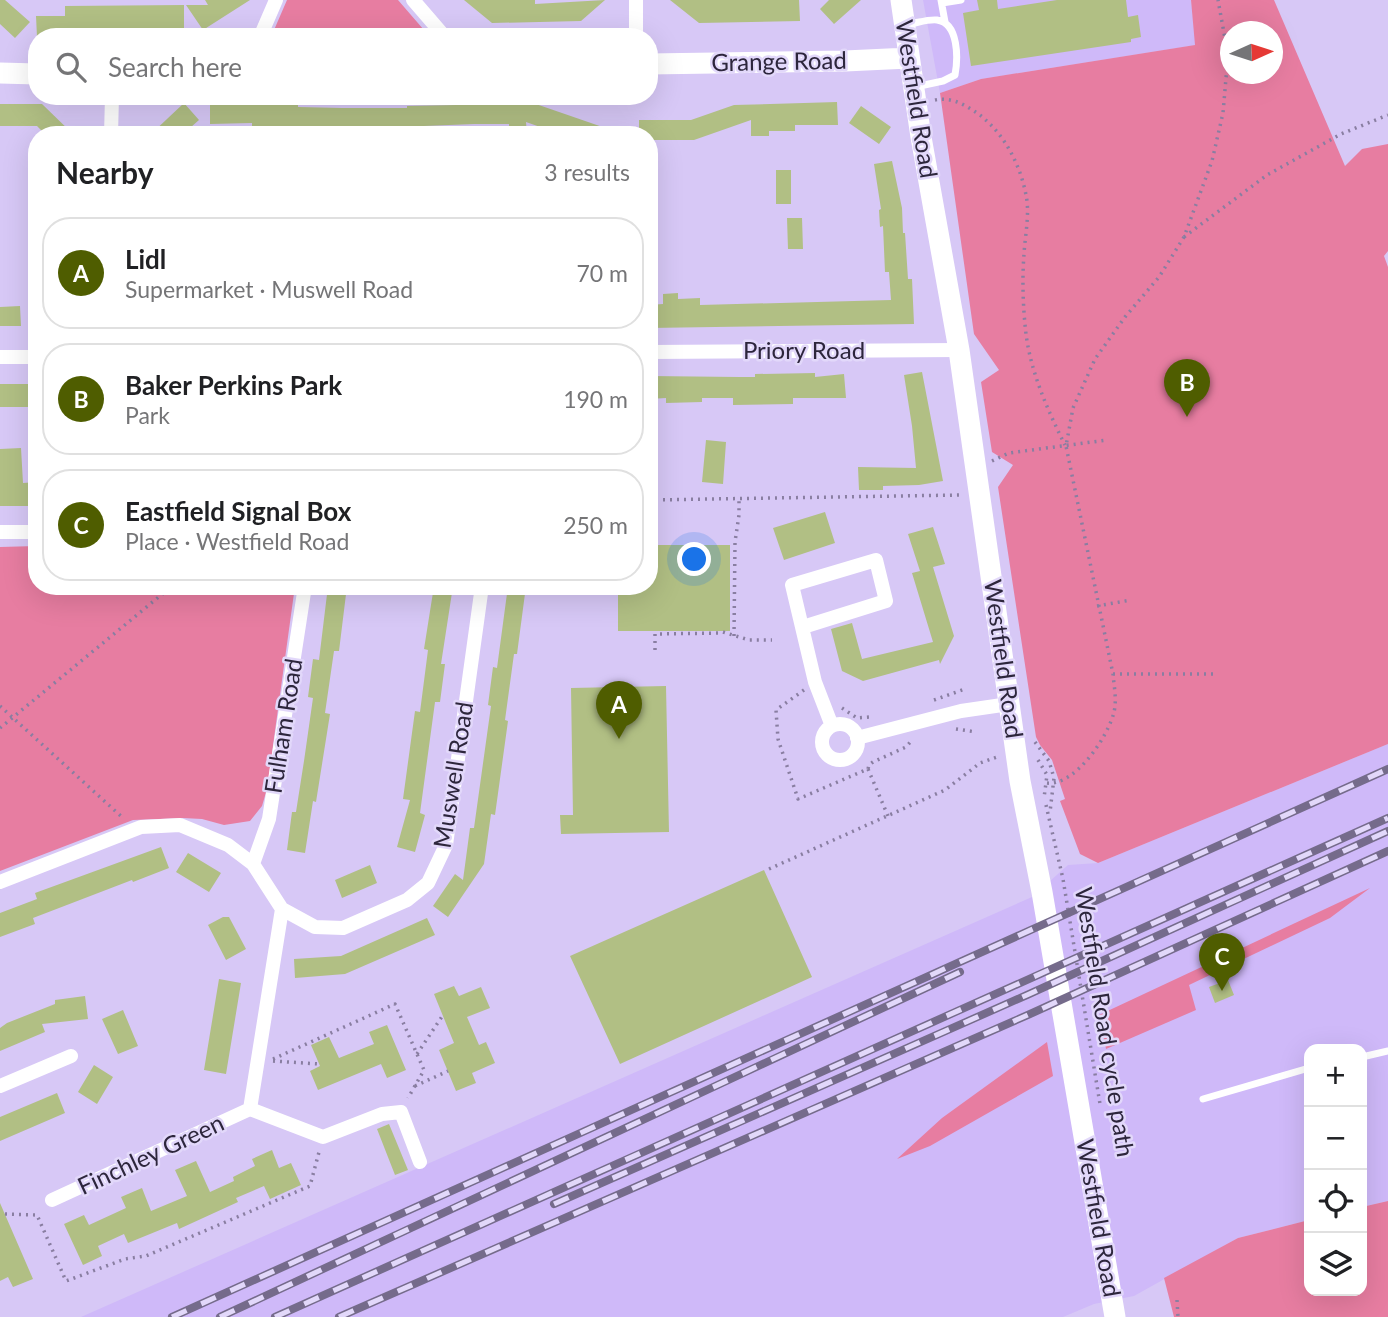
<!DOCTYPE html>
<meta charset="utf-8">
<style>
body{margin:0;font-family:Lato,sans-serif;background:#f2f2f2;color:#202124}
.controls{position:absolute;right:21px;bottom:21px;display:grid;overflow:hidden;border-radius:14px;box-shadow:0 7px 28px #0002}
.controls button{width:63px;height:63px;display:grid;place-items:center;padding:0;border:0;border-bottom:2px solid #e0e0e0;background:#fff;color:#202124;font:35px sans-serif}
.compass{position:absolute;left:1220px;top:21px;width:63px;height:63px;border-radius:50%;background:#fff;box-shadow:0 7px 28px #0002;rotate:87deg}
.you{position:absolute;left:695px;top:560px;width:24px;height:24px;margin:-18px;border:5px solid #fff;border-radius:50%;background:#1a73e8;box-shadow:0 0 0 10px #1a73e833}
.badge{display:grid;place-items:center;width:46px;height:46px;border-radius:50%;background:#4f5d00;color:#fff;font-size:23px;font-weight:700}
.pin{position:absolute;translate:-50% -58px;filter:drop-shadow(0 2px 4px #0008)}
.pin::after{content:'';position:absolute;top:37px;width:24px;height:21px;background:inherit;clip-path:polygon(0 0,100% 0,50% 100%)}
.list{margin:0;padding:0;list-style:none}
h2{display:flex;justify-content:space-between;align-items:center;height:91px;margin:0;padding:0 28px;font-size:30px}
h2 small{font-size:23px;font-weight:400;color:#757577}
.list li{display:grid;grid-template-columns:46px 1fr auto;gap:21px;align-items:center;box-sizing:border-box;height:112px;margin:0 14px 14px;padding:0 14px;border:2px solid #e0e0e0;border-radius:28px}
.list b{display:block;font-size:26px;white-space:nowrap}
.list p{margin:0;font-size:23px;white-space:nowrap;color:#757577}
.list em{font-size:23px;font-style:normal;color:#757577}
.icon{flex:none;width:38px;height:38px;fill:none;stroke:currentColor;stroke-width:2;stroke-linecap:round;stroke-linejoin:round}
.map{position:relative;flex:none;width:1388px;height:1317px;overflow:hidden}
.search{position:absolute;background:#fff;box-shadow:0 7px 28px #0002;left:28px;top:28px;width:630px;height:77px;display:flex;align-items:center;gap:18px;box-sizing:border-box;padding:0 24px;border-radius:28px;color:#757577;font-size:26px}
.panel{position:absolute;background:#fff;box-shadow:0 7px 28px #0002;left:28px;top:126px;width:630px;height:469px;border-radius:28px}
.map>svg:first-child{display:block}
.built{fill:#cfb9f9}
.green{fill:#e77da1;fill-rule:evenodd}
.building{fill:#b1bf84}
.lines{fill:none;stroke-linecap:round;stroke-linejoin:round}
.path{stroke:#897ea1;stroke-width:3.5;stroke-dasharray:2 5;stroke-linecap:butt}
.lane{stroke:#fff;stroke-width:7}
.street{stroke:#fff;stroke-width:14}
.secondary{stroke:#fff;stroke-width:21}
.rail-casing{stroke:#756b8b;stroke-width:8}
.rail{stroke:#e2d8fa;stroke-width:5;stroke-dasharray:16;stroke-linecap:butt}
.labels{text-anchor:middle;stroke-width:5;stroke-linejoin:round;paint-order:stroke}
.street-label{font-size:24px;fill:#2d263c;stroke:#e2d8fa}
</style>
<div class="map">
<svg width="1388" height="1317" viewBox="0 0 1388 1317">
<rect width="100%" height="100%" fill="#d7c8f6"/>
<path class="built" d="M 923,0 L 1191,0 L 1196,45 L 981,79 L 940,93 Z
M 1388,744 L 1388,1201 L 1362,1207 L 1362,1049 L 1309,1049 L 1309,1220 L 1238,1238 L 1134,1296 L 1094,1304 L 1063,1317 L 81,1317 L 1032,897 L 1068,865 L 1098,863 Z"/>
<path class="green" d="M 287,0 L 398,0 L 430,37 L 271,37 Z
M 1191,0 L 1274,0 L 1345,166 L 1362,149 L 1388,144 L 1388,251 L 1384,256 L 1388,267 L 1388,744 L 1098,863 L 1080,854 L 1060,801 L 1065,799 L 1052,760 L 1040,745 L 1036,737 L 998,487 L 1013,465 L 992,452 L 981,382 L 999,370 L 974,334 L 940,93 L 981,79 L 1195,45 ZM 1230,32 L 1272,32 L 1272,74 L 1230,74 Z
M 37,546 L 37,586 L 295,586 L 267,789 L 262,806 L 250,821 L 224,825 L 202,819 L 183,818 L 133,820 L 0,871 L 0,547 Z
M 1370,888 L 1330,918 L 1189,985 L 1196,1010 L 1106,1049 L 1099,1015 Z
M 1047,1042 L 1053,1076 L 930,1146 L 897,1159 L 942,1118 Z
M 1388,1201 L 1388,1317 L 1174,1317 L 1164,1278 L 1238,1238 L 1309,1220 L 1309,1291 L 1362,1291 L 1362,1207 Z"/>
<path class="building" d="M 0,0 L 5,0 L 30,22 L 15,38 L 0,24 Z
M 205,0 L 250,0 L 203,30 L 186,5 L 208,5 Z
M 464,0 L 535,0 L 535,4 L 605,0 L 581,21 L 492,23 Z
M 670,0 L 799,0 L 800,21 L 699,23 Z
M 829,0 L 861,0 L 834,24 L 820,9 Z
M 977,0 L 997,0 L 998,9 L 1057,0 L 1126,0 L 1128,17 L 1138,15 L 1141,37 L 1131,39 L 1131,42 L 971,66 L 963,13 L 979,10 Z
M 184,5 L 184,37 L 37,37 L 36,16 L 65,16 L 65,6 Z
M 210,102 L 298,104 L 298,107 L 342,108 L 407,108 L 407,106 L 456,105 L 456,103 L 533,103 L 617,132 L 617,135 L 563,135 L 526,122 L 527,135 L 509,135 L 509,124 L 474,124 L 399,127 L 399,135 L 355,135 L 355,128 L 298,128 L 299,133 L 252,135 L 252,123 L 210,124 Z
M 837,102 L 838,125 L 795,125 L 795,131 L 769,131 L 769,136 L 751,136 L 751,120 L 694,140 L 649,140 L 649,135 L 639,135 L 639,120 L 691,120 L 734,105 Z
M 184,103 L 199,120 L 182,135 L 150,135 Z
M 0,104 L 42,104 L 74,135 L 46,135 L 37,126 L 0,126 Z
M 861,106 L 891,127 L 879,144 L 849,123 Z
M 892,161 L 902,208 L 903,233 L 905,233 L 908,279 L 912,279 L 914,324 L 649,328 L 649,305 L 663,304 L 663,294 L 678,293 L 678,299 L 700,298 L 700,305 L 891,300 L 889,272 L 885,272 L 883,226 L 880,227 L 879,210 L 881,209 L 874,164 Z
M 776,170 L 791,170 L 791,204 L 776,204 Z
M 787,218 L 802,218 L 803,249 L 788,249 Z
M 20,306 L 21,326 L 0,326 L 0,307 Z
M 922,372 L 943,481 L 919,485 L 883,486 L 883,490 L 859,490 L 858,467 L 916,468 L 912,426 L 904,375 Z
M 815,373 L 815,377 L 844,374 L 846,398 L 793,398 L 793,404 L 733,405 L 733,398 L 702,398 L 702,402 L 666,403 L 666,398 L 649,399 L 649,376 L 739,377 L 755,377 L 755,374 Z
M 0,384 L 37,384 L 37,407 L 0,407 Z
M 706,440 L 726,442 L 723,484 L 702,482 Z
M 21,448 L 23,483 L 37,482 L 37,506 L 0,506 L 0,449 Z
M 825,512 L 835,543 L 784,560 L 773,528 Z
M 933,527 L 945,564 L 933,567 L 954,636 L 940,664 L 939,660 L 863,681 L 842,671 L 831,629 L 852,623 L 862,659 L 933,642 L 912,573 L 920,571 L 908,534 Z
M 649,545 L 730,545 L 730,631 L 618,631 L 618,586 L 649,586 Z
M 328,586 L 347,586 L 339,651 L 334,651 L 325,713 L 330,714 L 316,802 L 313,801 L 305,853 L 287,850 L 292,812 L 296,812 L 304,761 L 313,698 L 308,697 L 313,659 L 319,660 Z
M 434,586 L 453,586 L 441,664 L 445,664 L 440,702 L 435,702 L 420,813 L 425,815 L 415,852 L 397,847 L 410,800 L 403,799 L 415,711 L 420,712 L 428,650 L 424,649 Z
M 508,586 L 526,586 L 517,654 L 514,654 L 505,720 L 508,721 L 495,815 L 491,814 L 484,864 L 448,917 L 433,906 L 455,874 L 463,880 L 470,828 L 474,828 L 491,706 L 488,705 L 493,667 L 497,668 Z
M 666,686 L 669,832 L 561,834 L 560,815 L 573,815 L 571,688 Z
M 161,847 L 169,868 L 133,882 L 132,880 L 33,918 L 35,924 L 0,937 L 0,913 L 37,899 L 35,893 Z
M 188,853 L 221,873 L 209,892 L 176,872 Z
M 370,865 L 377,883 L 342,898 L 335,880 Z
M 764,870 L 812,977 L 620,1064 L 570,956 Z
M 223,917 L 229,917 L 246,949 L 226,960 L 208,925 Z
M 427,918 L 435,935 L 345,974 L 295,978 L 294,959 L 341,956 Z
M 219,979 L 241,983 L 226,1074 L 204,1070 Z
M 1228,980 L 1234,995 L 1215,1003 L 1209,987 Z
M 454,986 L 459,996 L 481,987 L 490,1008 L 467,1017 L 479,1045 L 486,1042 L 495,1063 L 472,1073 L 476,1083 L 456,1091 L 439,1050 L 454,1043 L 434,994 Z
M 85,996 L 88,1019 L 42,1024 L 45,1032 L 0,1051 L 0,1028 L 7,1023 L 55,1004 L 55,1000 Z
M 123,1010 L 138,1046 L 118,1054 L 102,1019 Z
M 387,1025 L 406,1070 L 387,1078 L 381,1064 L 318,1090 L 310,1071 L 320,1066 L 311,1045 L 329,1037 L 339,1058 L 374,1044 L 369,1032 Z
M 94,1065 L 113,1077 L 97,1104 L 78,1092 Z
M 57,1093 L 65,1113 L 0,1141 L 0,1117 Z
M 389,1124 L 408,1170 L 395,1175 L 377,1129 Z
M 272,1150 L 279,1168 L 291,1163 L 301,1185 L 270,1199 L 264,1186 L 236,1198 L 238,1202 L 179,1229 L 177,1223 L 128,1243 L 124,1234 L 98,1246 L 102,1256 L 83,1265 L 64,1224 L 84,1215 L 89,1225 L 126,1208 L 121,1197 L 142,1188 L 151,1211 L 187,1196 L 175,1170 L 196,1161 L 210,1192 L 234,1181 L 233,1177 L 255,1166 L 252,1159 Z
M 0,1203 L 33,1279 L 13,1287 L 8,1277 L 0,1281 Z"/>
<g class="lines">
<path class="path" d="M 935,100 C 949,97 962,103 974,111 C 1002,129 1020,163 1026,195 C 1030,213 1025,236 1024,254 C 1022,280 1023,308 1026,334 C 1031,373 1048,411 1065,445
M 1184,237 L 1267,175 L 1341,134 L 1388,115
M 992,461 L 1009,453 L 1107,440
M 649,500 L 960,495
M 1097,606 L 1131,600
M 723,632 L 749,640 L 772,640
M 734,636 L 735,542 L 739,515 L 739,497
M 655,650 L 655,634 L 723,633
M 1113,674 L 1217,674
M 804,690 L 776,710 L 778,739 L 798,799 L 868,769 L 869,765 L 873,762 L 906,747 L 913,739
M 934,700 L 965,689
M 0,706 L 123,818
M 842,708 L 857,718 L 870,717
M 0,728 L 172,586
M 956,729 L 976,732
M 1035,742 L 1049,761 L 1054,778 L 1050,812
M 1038,760 L 1047,775 L 1044,798
M 868,769 L 888,816
M 1047,783 C 1075,786 1108,737 1114,712 C 1117,700 1114,686 1113,674 L 1066,446 L 1073,408 L 1095,359 L 1125,317 L 1159,277 L 1184,237 L 1212,161 L 1223,113 L 1228,55 L 1218,0
M 1046,805 L 1063,879 L 1100,1104
M 769,869 L 945,790 L 980,763 L 997,757
M 417,1054 L 443,1015
M 273,1059 L 395,1004 L 424,1070 L 408,1098
M 273,1061 L 319,1064
M 415,1086 L 448,1071
M 5,1214 L 37,1215 L 66,1281 L 125,1259 L 146,1256 L 310,1186 L 319,1152
M 1177,1300 L 1178,1317"/>
<path class="lane" d="M 941,0 L 945,22
M 942,3 L 961,0
M 909,24 C 917,23 928,19 937,20 C 959,23 958,59 955,75 L 943,81 L 915,87
M 1362,1057 L 1388,1051
M 1203,1099 L 1309,1068"/>
<path class="street" d="M 413,0 L 445,37
M 636,0 L 636,37
M 260,37 L 276,0
M 111,135 L 112,96
M 649,352 L 959,350
M 0,357 L 37,357
M 0,532 L 37,532
M 803,627 L 886,601 L 876,560 L 792,585 L 815,682 L 832,726
M822 742a18 18 0 1 1 36 0a18 18 0 1 1-36 0Z
M 857,738 L 961,711 L 1009,704
M 253,864 L 269,819 L 305,586
M 0,882 L 141,827 L 180,825 L 228,845 L 253,864 L 282,909 L 315,927 L 343,928 L 407,900 L 428,883 L 446,845 L 482,586
M 0,1086 L 71,1056
M 250,1109 L 282,909
M 52,1200 L 250,1109 L 323,1137 L 382,1114 L 401,1112 L 420,1162"/>
<path class="secondary" d="M 901,0 L 921,137 L 959,350 L 1020,781 L 1042,892 L 1115,1317
M 649,64 L 845,61 L 909,58
M 0,73 L 37,74"/>
<g class="rail-casing">
<path id="rail" d="M 554,1204 L 1027,995 L 1388,831
M 172,1317 L 1388,769
M 220,1317 L 960,972
M 275,1317 L 1388,818
M 339,1317 L 1030,1014 L 1388,851"/>
</g>
<use href="#rail" class="rail"/>
</g>
<g class="labels">
<g class="street-label">
<text transform="translate(779 62) rotate(-1)" y="8">Grange Road</text>
<text transform="translate(916 99) rotate(81)" y="8">Westfield Road</text>
<text x="804" y="359">Priory Road</text>
<text transform="translate(1003 659) rotate(82)" y="8">Westfield Road</text>
<text transform="translate(284 726) rotate(-81)" y="8">Fulham Road</text>
<text transform="translate(454 775) rotate(-81)" y="8">Muswell Road</text>
<text transform="translate(1104 1022) rotate(81)" y="8">Westfield Road cycle path</text>
<text transform="translate(151 1155) rotate(-25)" y="8">Finchley Green</text>
<text transform="translate(1098 1218) rotate(80)" y="8">Westfield Road</text>
</g>
</g>
</svg>
<div class="controls">
<button>+</button>
<button>−</button>
<button><svg class="icon" aria-label="locate" viewBox="0 0 24 24"><circle cx="12" cy="12" r="6"/><path d="M12 2v4M12 18v4M2 12h4M18 12h4"/></svg></button>
<button><svg class="icon" aria-label="layers" viewBox="0 0 24 24"><path d="M12 4l9 5-9 5-9-5zM3 14l9 5 9-5"/></svg></button>
</div>
<svg class="compass" viewBox="-18 -18 36 36"><path d="M0-13l5 13h-10z" fill="#e53935"/><path d="M0 13l5-13h-10z" fill="#757577"/></svg>
<div class="you"></div>
<div class="pin badge" style="left:619px;top:739px">A</div>
<div class="pin badge" style="left:1187px;top:417px">B</div>
<div class="pin badge" style="left:1222px;top:991px">C</div>
<div class="search"><svg class="icon" aria-label="search" viewBox="0 0 24 24"><circle cx="10" cy="10" r="6"/><path d="M15 15l6 6"/></svg>Search here</div>
<section class="panel">
<h2>Nearby<small>3 results</small></h2>
<ul class="list">
<li><span class="badge">A</span><div><b>Lidl</b><p>Supermarket · Muswell Road</p></div><em>70 m</em></li>
<li><span class="badge">B</span><div><b>Baker Perkins Park</b><p>Park</p></div><em>190 m</em></li>
<li><span class="badge">C</span><div><b>Eastfield Signal Box</b><p>Place · Westfield Road</p></div><em>250 m</em></li>
</ul>
</section>
</div>
